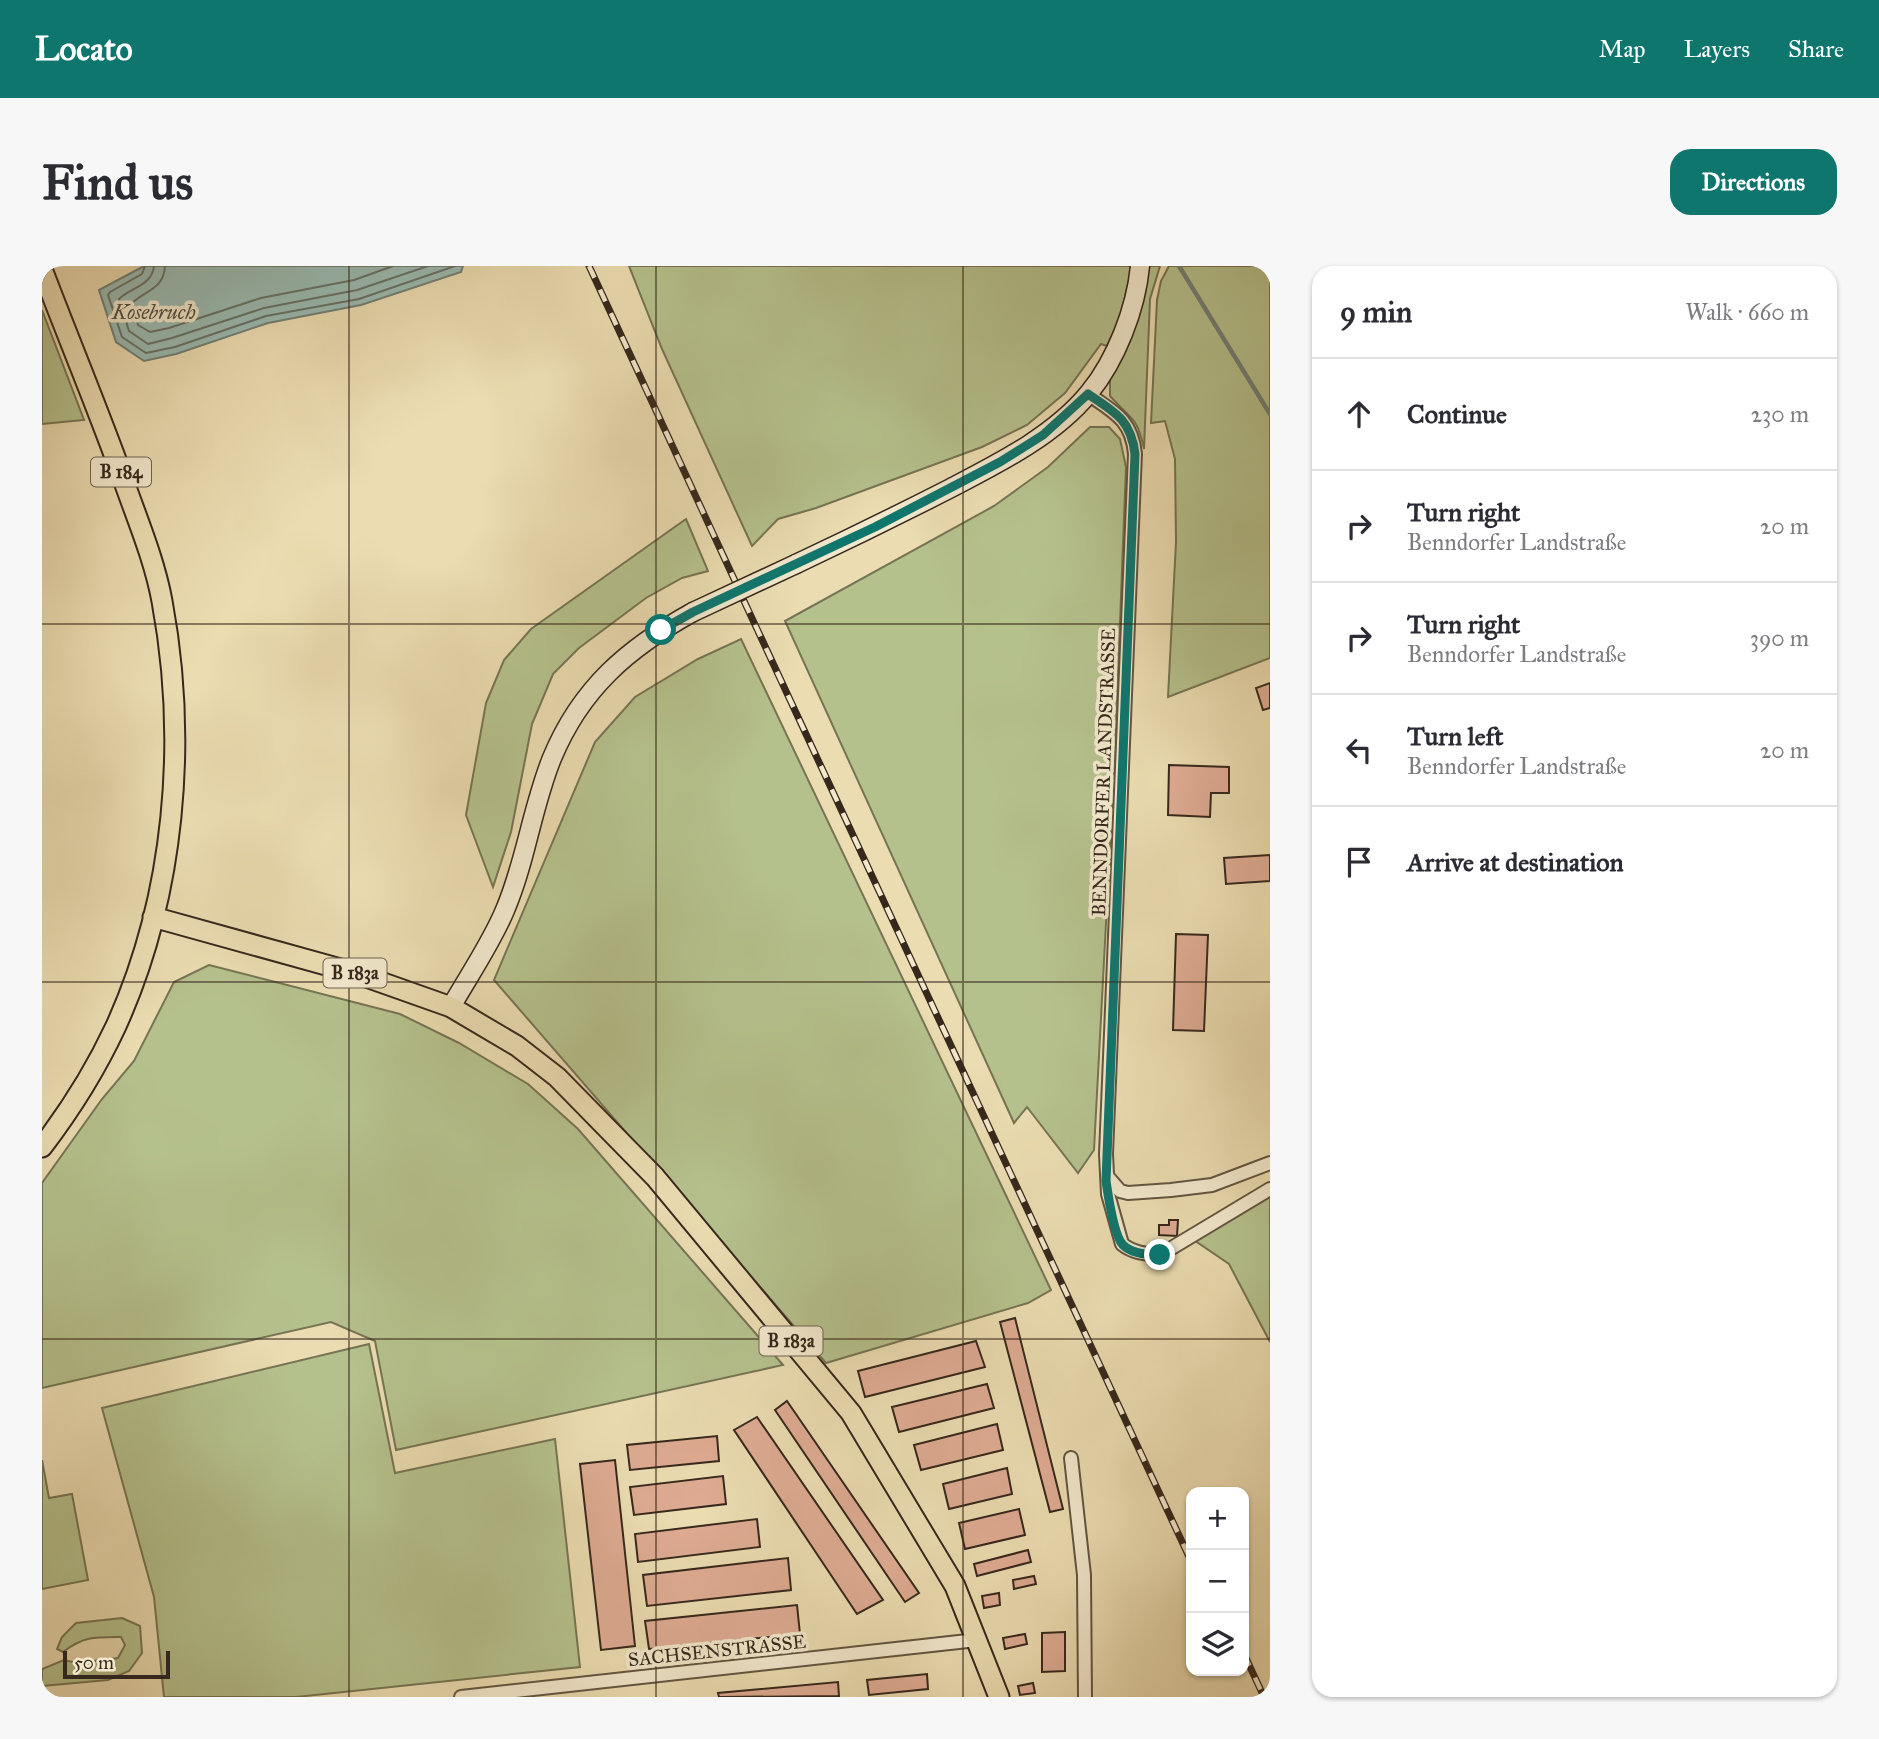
<!DOCTYPE html>
<meta charset="utf-8">
<style>
body{margin:0;font-family:"IM FELL Great Primer",serif;background:#f7f7f7;color:#2b2b33}
.controls{position:absolute;right:21px;bottom:21px;display:grid;overflow:hidden;border-radius:14px;box-shadow:0 2px 5px #0004}
.controls button{width:63px;height:63px;display:grid;place-items:center;padding:0;border:0;border-bottom:2px solid #e1e1e2;background:#fff;color:#2b2b33;font:35px sans-serif}
.scale{position:absolute;left:21px;bottom:18px;width:107px;box-sizing:border-box;padding-left:7px;border:4px solid #36281c;border-top:0;font-size:19px;line-height:24px;white-space:nowrap;color:#36281c;-webkit-text-stroke:5px #f2e8cc;paint-order:stroke}
.stop{position:absolute;width:21px;height:21px;margin:-16px;border:5px solid #0f766e;border-radius:50%;background:#fff}
.stop.end{background:#0f766e;border-color:#fff;box-shadow:0 2px 7px #0008}
.list{margin:0;padding:0;list-style:none}
h2{display:flex;justify-content:space-between;align-items:center;height:91px;margin:0;padding:0 28px;font-size:30px}
h2 small{font-size:23px;font-weight:400;color:#7c7c81}
.list li{display:grid;grid-template-columns:46px 1fr auto;gap:21px;align-items:center;box-sizing:border-box;height:112px;padding:0 28px;border-top:2px solid #e1e1e2}
.list b{display:block;font-size:26px;white-space:nowrap}
.list p{margin:0;font-size:23px;white-space:nowrap;color:#7c7c81}
.list em{font-size:23px;font-style:normal;color:#7c7c81}
.icon{flex:none;width:38px;height:38px;fill:none;stroke:currentColor;stroke-width:2;stroke-linecap:round;stroke-linejoin:round}
.map{position:relative;flex:none;width:1228px;height:1431px;overflow:hidden;border-radius:21px}
header{display:flex;align-items:center;gap:42px;box-sizing:border-box;height:98px;padding:0 35px;background:#0f766e;color:#fff}
header strong{font-size:33px}
nav{display:flex;gap:38px;margin-inline-start:auto;font-size:24px}
.intro{display:flex;align-items:center;justify-content:space-between;box-sizing:border-box;height:168px;padding:0 42px}
h1{margin:0;font-size:49px}
.button{padding:18px 32px;border-radius:21px;background:#0f766e;color:#fff;font-size:24px;font-weight:700}
main{display:flex;gap:42px;padding:0 42px}
aside{flex:1;background:#fff;border-radius:21px;box-shadow:0 2px 5px #0004}
.map>svg:first-child{display:block}
.green{fill:#b5c18d;stroke:#767454;stroke-width:2}
.water{fill:#99bab2;stroke:#718076;stroke-width:2}
.lines{fill:none;stroke-linecap:round;stroke-linejoin:round}
.shore{stroke:#687167;stroke-width:2}
.stream{stroke:#718076;stroke-width:4.5}
.building{fill:#deab92;stroke:#36281c;stroke-width:2}
.street-casing{stroke:#635541;stroke-width:16}
.secondary-casing{stroke:#36281c;stroke-width:21}
.primary-casing{stroke:#36281c;stroke-width:23}
.street{stroke:#f2e8cc;stroke-width:12}
.secondary{stroke:#f2e8cc;stroke-width:18}
.primary{stroke:#ebdcb1;stroke-width:19}
.rail-casing{stroke:#36281c;stroke-width:7}
.rail{stroke:#f2e8cc;stroke-width:4.5;stroke-dasharray:13;stroke-linecap:butt}
.secondary-bridge-casing{stroke:#36281c;stroke-width:21;stroke-linecap:butt}
.secondary-bridge{stroke:#f2e8cc;stroke-width:18}
.route{stroke:#0f766e;stroke-width:9}
.grid{fill:none;stroke:#36281c;stroke-width:2;stroke-opacity:0.55}
.labels{text-anchor:middle;stroke-width:7;stroke-linejoin:round;paint-order:stroke}
.shield{fill:#f2e8cc;stroke:#6e6251;stroke-width:2}
.shield-label{font-size:18px;font-weight:bold;fill:#36281c}
.street-label{font-size:19px;fill:#36281c;stroke:#f2e8cc}
.water-label{font-size:21px;font-style:italic;fill:#4f4c42;stroke:#f2e8cc}
</style>
<header>
<strong>Locato</strong>
<nav><a>Map</a><a>Layers</a><a>Share</a></nav>
</header>
<div class="intro"><h1>Find us</h1><a class="button">Directions</a></div>
<main>
<div class="map">
<svg width="1228" height="1431" viewBox="0 0 1228 1431">
<rect width="100%" height="100%" fill="#ebdcb1"/>
<filter id="stains"><feTurbulence type="fractalNoise" baseFrequency=".00286" numOctaves="4"/><feColorMatrix values="0 0 0 0 .2 0 0 0 0 .09 0 0 0 0 .02 0 0 0 .5 -.17"/></filter>
<radialGradient id="worn" r=".72"><stop offset=".6" stop-color="#630" stop-opacity="0"/><stop offset="1" stop-color="#630" stop-opacity=".3"/></radialGradient>
<path class="green" d="M 587,0 L 1091,0 L 1077,54 L 1065,80 L 1059,78 L 1023,127 L 985,159 L 940,181 L 774,242 L 736,253 L 710,280 L 620,83 Z
M 1107,0 L 1118,0 L 1108,33 L 1102,183 C 1095,149 1088,153 1068,130 L 1068,112 L 1087,73 Z
M 1127,0 L 1228,0 L 1228,392 L 1126,431 L 1134,276 L 1133,193 L 1123,155 L 1109,157 L 1115,34 L 1119,15 Z
M 0,44 L 42,154 L 0,158 Z
M 1048,161 L 1067,161 L 1078,173 L 1084,201 L 1073,487 L 1052,884 L 1036,907 L 985,841 L 972,857 L 743,355 L 952,240 L 1006,201 Z
M 644,253 L 666,305 L 640,312 L 604,332 L 537,382 L 511,408 L 490,458 L 469,566 L 451,621 L 424,549 L 444,437 L 462,394 L 489,363 Z
M 699,373 L 1009,1024 L 986,1037 L 784,1097 L 452,714 L 553,476 L 593,431 L 656,393 Z
M 167,699 L 358,748 L 417,777 L 486,818 L 536,863 L 741,1099 L 354,1184 L 333,1075 L 289,1056 L 0,1122 L 0,917 L 60,833 L 92,795 L 132,716 Z
M 1228,923 L 1228,1076 L 1187,998 L 1146,970 Z
M 327,1078 L 353,1207 L 513,1173 L 538,1401 L 254,1431 L 122,1431 L 112,1331 L 60,1142 Z
M 0,1194 L 7,1232 L 30,1228 L 46,1314 L 0,1323 Z
M 80,1352 L 98,1360 L 100,1387 L 87,1405 L 66,1414 L 0,1420 L 0,1403 L 22,1394 L 35,1397 L 76,1392 L 83,1379 L 79,1371 C 54,1371 42,1370 21,1386 L 15,1383 L 20,1371 L 34,1357 Z"/>
<path class="water" d="M 102,0 L 421,0 L 419,6 L 319,39 L 226,57 L 134,88 L 102,95 L 74,76 L 57,24 Z"/>
<g class="lines">
<path class="shore" d="M 103,0 L 100,8 L 68,26 L 66,29 L 80,71 L 104,87 L 133,81 L 224,50 L 317,33 L 413,0
M 112,0 C 110,20 89,21 77,33 L 87,65 L 106,78 L 130,72 L 222,42 L 315,24 L 386,0
M 123,0 C 122,23 104,24 90,37 L 96,59 L 108,66 L 127,62 L 219,32 L 312,14 L 351,0"/>
<path class="stream" d="M 1137,0 L 1228,148"/>
</g>
<path class="building" d="M 1228,417 L 1228,442 L 1221,444 L 1214,422 Z
M 1127,499 L 1187,501 L 1187,527 L 1169,527 L 1168,551 L 1126,549 Z
M 1228,589 L 1228,615 L 1184,618 L 1182,592 Z
M 1134,668 L 1166,669 L 1162,765 L 1131,764 Z
M 1127,954 L 1136,954 L 1135,970 L 1117,969 L 1117,959 L 1127,959 Z
M 973,1052 L 1021,1243 L 1008,1246 L 958,1056 Z
M 934,1075 L 943,1101 L 823,1131 L 816,1105 Z
M 945,1118 L 952,1142 L 857,1166 L 850,1141 Z
M 745,1135 L 877,1327 L 863,1336 L 733,1144 Z
M 715,1151 L 841,1334 L 815,1348 L 692,1164 Z
M 955,1158 L 961,1184 L 879,1204 L 872,1179 Z
M 675,1170 L 677,1195 L 588,1204 L 585,1179 Z
M 573,1194 L 593,1380 L 559,1384 L 538,1198 Z
M 965,1202 L 970,1228 L 907,1243 L 901,1218 Z
M 681,1210 L 684,1238 L 592,1249 L 588,1221 Z
M 977,1243 L 983,1269 L 923,1283 L 917,1257 Z
M 715,1253 L 718,1281 L 596,1296 L 593,1268 Z
M 986,1284 L 989,1296 L 935,1310 L 932,1298 Z
M 746,1292 L 749,1324 L 605,1340 L 601,1309 Z
M 992,1310 L 994,1318 L 972,1323 L 971,1314 Z
M 957,1327 L 958,1339 L 942,1342 L 940,1330 Z
M 755,1339 L 758,1368 L 607,1383 L 603,1355 Z
M 1023,1366 L 1023,1405 L 1000,1406 L 1000,1367 Z
M 983,1368 L 985,1378 L 963,1383 L 961,1372 Z
M 885,1408 L 886,1423 L 827,1429 L 825,1414 Z
M 796,1416 L 797,1430 L 677,1431 L 676,1427 Z
M 991,1417 L 993,1427 L 978,1429 L 976,1420 Z"/>
<g class="lines">
<g class="street-casing">
<path id="street" d="M 1046,128 C 1072,146 1090,154 1093,188 L 1064,888 L 1066,928 L 1080,978 C 1091,987 1104,988 1118,989 L 1228,923
M 1065,910 L 1078,925 L 1086,927 L 1129,924 L 1170,919 L 1228,897
M 1029,1192 L 1042,1309 L 1043,1431
M 419,1431 L 935,1374"/>
</g>
<g class="secondary-casing">
<path id="secondary" d="M 754,298 C 805,274 856,249 907,223 C 955,198 1012,170 1047,127 C 1074,94 1094,43 1098,0
M 409,741 C 426,711 450,676 463,644 C 484,595 490,541 510,492 C 539,422 586,382 651,346"/>
</g>
<g class="primary-casing">
<path id="primary" d="M 0,3 C 28,77 59,150 85,224 C 98,260 113,297 120,335 C 146,475 133,630 74,760 C 54,803 29,843 0,881
M 111,651 L 313,707 L 409,741 L 475,780 L 515,811 L 613,911 L 809,1147 L 913,1320 L 957,1431"/>
</g>
<use href="#street" class="street"/>
<use href="#secondary" class="secondary"/>
<use href="#primary" class="primary"/>
<g class="rail-casing">
<path id="rail" d="M 547,0 L 693,315
M 702,335 L 1149,1295
M 1202,1388 L 1222,1431"/>
</g>
<use href="#rail" class="rail"/>
<g class="secondary-bridge-casing">
<path id="secondary-bridge" d="M 651,346 L 754,298"/>
</g>
<use href="#secondary-bridge" class="secondary-bridge"/>
</g>
<g class="lines">
<path class="route" d="M 619,364 L 651,346 L 833,261 L 958,196 L 1001,169 L 1046,128 C 1073,146 1089,154 1093,188 L 1064,915 C 1066,929 1072,970 1081,979 C 1090,988 1106,989 1118,989"/>
</g>
<path class="grid" d="M 307,0 L 307,1431M 614,0 L 614,1431M 921,0 L 921,1431M 0,358 L 1228,358M 0,716 L 1228,716M 0,1073 L 1228,1073"/>
<g class="labels">
<g class="shield">
<rect x="49" y="191.5" width="60" height="29" rx="5"/>
<rect x="281.5" y="692.5" width="63" height="29" rx="5"/>
<rect x="717.5" y="1060.5" width="63" height="29" rx="5"/>
</g>
<g class="shield-label">
<text x="79" y="212">B 184</text>
<text x="313" y="713">B 183a</text>
<text x="749" y="1081">B 183a</text>
</g>
<g class="street-label">
<text transform="translate(1061 506) rotate(-88)" y="7">BENNDORFER LANDSTRASSE</text>
<text transform="translate(675 1384) rotate(-6)" y="7">SACHSENSTRASSE</text>
</g>
<g class="water-label">
<text x="112" y="53">Kosebruch</text>
</g>
</g>
<rect width="100%" height="100%" filter="url(#stains)"/>
<rect width="100%" height="100%" fill="url(#worn)"/>
</svg>
<div class="controls">
<button>+</button>
<button>−</button>
<button><svg class="icon" aria-label="layers" viewBox="0 0 24 24"><path d="M12 4l9 5-9 5-9-5zM3 14l9 5 9-5"/></svg></button>
</div>
<div class="scale">50 m</div>
<div class="stop" style="left:619px;top:364px"></div>
<div class="stop end" style="left:1118px;top:989px"></div>
</div>
<aside>
<h2>9 min<small>Walk · 660 m</small></h2>
<ul class="list">
<li><svg class="icon" aria-label="ahead" viewBox="0 0 24 24"><path d="M12 20V5M6 11l6-6 6 6"/></svg><div><b>Continue</b></div><em>230 m</em></li>
<li><svg class="icon" aria-label="right" viewBox="0 0 24 24"><path d="M7 20v-9h11M14 6l5 5-5 5"/></svg><div><b>Turn right</b><p>Benndorfer Landstraße</p></div><em>20 m</em></li>
<li><svg class="icon" aria-label="right" viewBox="0 0 24 24"><path d="M7 20v-9h11M14 6l5 5-5 5"/></svg><div><b>Turn right</b><p>Benndorfer Landstraße</p></div><em>390 m</em></li>
<li><svg class="icon" aria-label="left" viewBox="0 0 24 24"><path d="M17 20v-9H6M10 6l-5 5 5 5"/></svg><div><b>Turn left</b><p>Benndorfer Landstraße</p></div><em>20 m</em></li>
<li><svg class="icon" aria-label="arrive" viewBox="0 0 24 24"><path d="M6 21V4h12l-3 4 3 4H6"/></svg><div><b>Arrive at destination</b></div></li>
</ul>
</aside>
</main>
